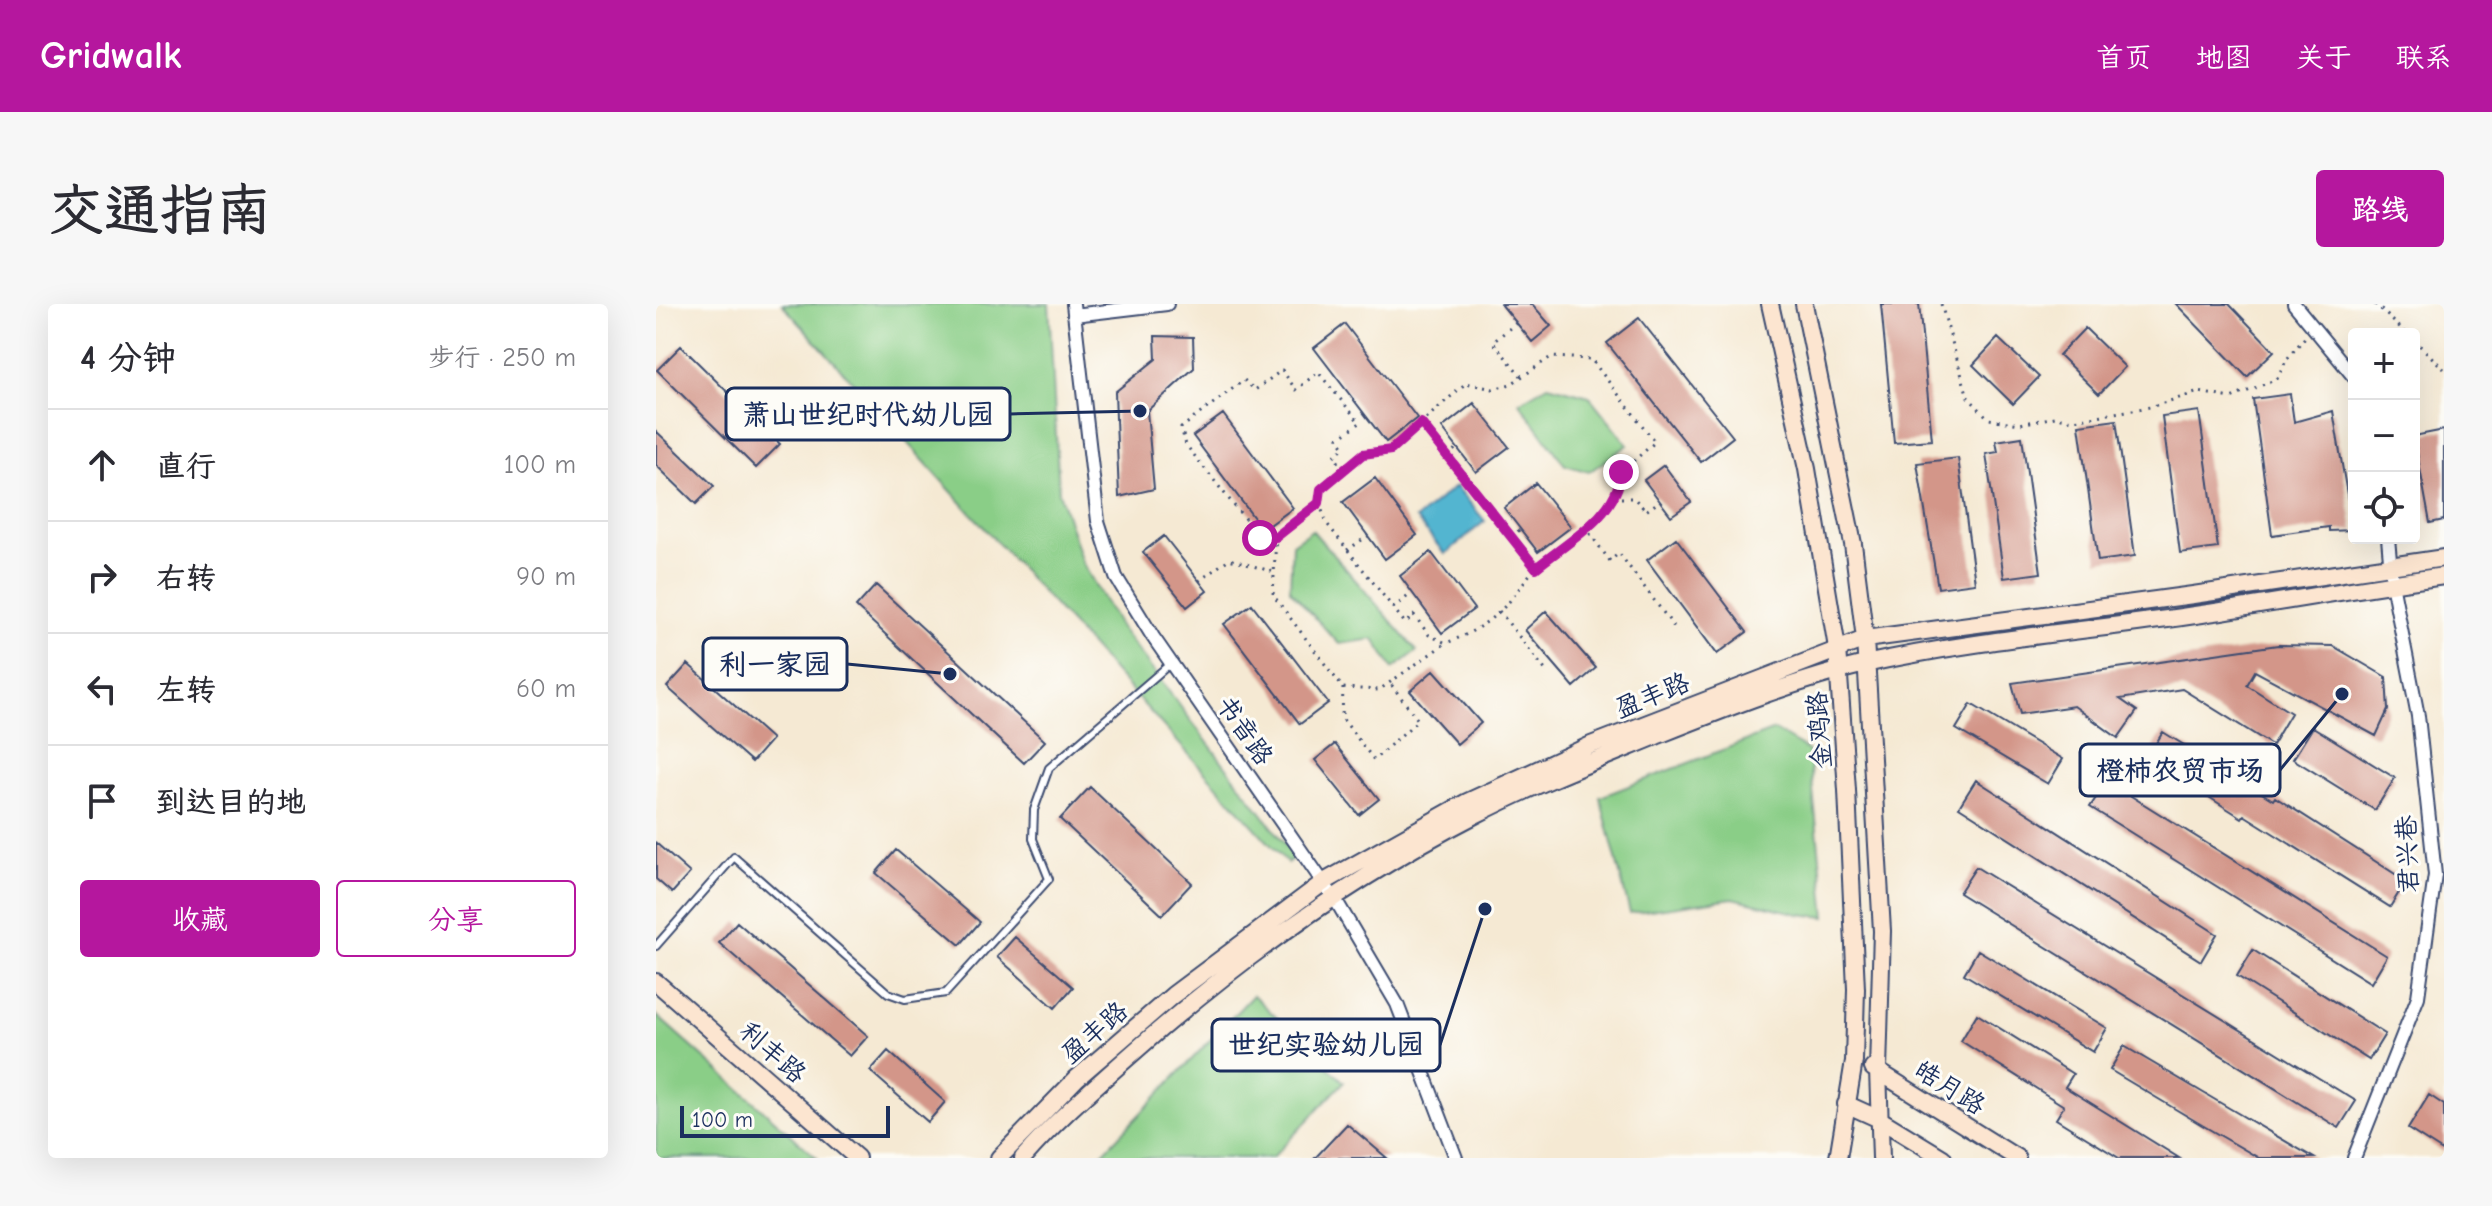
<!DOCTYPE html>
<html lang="zh">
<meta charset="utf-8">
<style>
body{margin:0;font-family:"Comic Neue","LXGW WenKai TC",sans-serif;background:#f7f7f7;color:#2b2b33}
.controls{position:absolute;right:24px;top:24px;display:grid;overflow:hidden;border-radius:8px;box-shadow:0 8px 32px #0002}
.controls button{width:72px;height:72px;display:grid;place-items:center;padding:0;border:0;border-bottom:2px solid #e1e1e2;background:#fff;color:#2b2b33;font:40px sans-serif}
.scale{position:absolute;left:24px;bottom:20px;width:210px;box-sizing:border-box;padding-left:8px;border:4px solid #1b2f5e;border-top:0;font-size:22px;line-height:28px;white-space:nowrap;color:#1b2f5e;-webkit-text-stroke:6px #fdfcf7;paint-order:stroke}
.stop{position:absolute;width:24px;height:24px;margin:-18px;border:6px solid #b5179e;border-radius:50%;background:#fff}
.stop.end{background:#b5179e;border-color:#fff;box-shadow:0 2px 8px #0008}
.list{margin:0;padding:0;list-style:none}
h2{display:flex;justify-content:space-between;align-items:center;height:104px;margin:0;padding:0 32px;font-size:34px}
h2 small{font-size:26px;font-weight:400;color:#7c7c81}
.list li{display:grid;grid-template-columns:52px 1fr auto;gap:24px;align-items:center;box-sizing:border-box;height:112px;padding:0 32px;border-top:2px solid #e1e1e2}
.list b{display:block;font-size:30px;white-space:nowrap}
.list em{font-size:26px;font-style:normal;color:#7c7c81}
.actions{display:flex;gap:16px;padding:24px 32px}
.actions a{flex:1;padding:18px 0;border:2px solid #b5179e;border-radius:8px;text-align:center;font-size:28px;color:#b5179e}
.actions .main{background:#b5179e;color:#fff}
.icon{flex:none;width:44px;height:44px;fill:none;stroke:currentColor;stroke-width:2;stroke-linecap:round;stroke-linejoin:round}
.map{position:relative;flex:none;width:1788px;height:854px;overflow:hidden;border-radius:8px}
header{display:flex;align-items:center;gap:48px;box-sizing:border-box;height:112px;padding:0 40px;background:#b5179e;color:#fff}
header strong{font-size:38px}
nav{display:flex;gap:44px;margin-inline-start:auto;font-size:28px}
.intro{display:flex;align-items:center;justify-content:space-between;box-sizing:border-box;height:192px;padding:0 48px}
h1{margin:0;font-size:56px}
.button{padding:20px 36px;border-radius:8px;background:#b5179e;color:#fff;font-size:28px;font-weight:700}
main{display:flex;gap:48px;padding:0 48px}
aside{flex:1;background:#fff;border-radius:8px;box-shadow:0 8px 32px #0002}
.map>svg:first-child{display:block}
.green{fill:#8ace87;stroke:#527e72;stroke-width:2}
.water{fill:#52b5d0;stroke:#367297;stroke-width:2}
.building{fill:#d39689}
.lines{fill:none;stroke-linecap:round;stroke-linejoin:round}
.lane-casing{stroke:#3c4b70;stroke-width:10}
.street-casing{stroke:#3c4b70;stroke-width:16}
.secondary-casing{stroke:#3c4b70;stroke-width:20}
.path{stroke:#3c4b70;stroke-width:3;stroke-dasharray:2 6;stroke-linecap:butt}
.lane{stroke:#fff;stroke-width:6}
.street{stroke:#fff;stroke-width:12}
.secondary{stroke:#fce5d0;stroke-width:16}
.route{stroke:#b5179e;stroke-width:10}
.labels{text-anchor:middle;stroke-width:6;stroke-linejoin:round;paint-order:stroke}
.street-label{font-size:26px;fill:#1b2f5e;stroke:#fdfcf7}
.leader{fill:none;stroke:#1b2f5e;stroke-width:3}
.callout-dot{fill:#1b2f5e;stroke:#fdfcf7;stroke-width:3}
.callout{fill:#fdfcf7;stroke:#1b2f5e;stroke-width:3}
.callout-label{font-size:28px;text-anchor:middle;font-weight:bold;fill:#1b2f5e}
</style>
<header>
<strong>Gridwalk</strong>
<nav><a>首页</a><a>地图</a><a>关于</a><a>联系</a></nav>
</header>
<div class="intro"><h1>交通指南</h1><a class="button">路线</a></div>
<main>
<aside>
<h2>4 分钟<small>步行 · 250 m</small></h2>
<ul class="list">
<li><svg class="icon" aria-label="ahead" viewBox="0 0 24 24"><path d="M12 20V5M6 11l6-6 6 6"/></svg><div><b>直行</b></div><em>100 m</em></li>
<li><svg class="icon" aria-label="right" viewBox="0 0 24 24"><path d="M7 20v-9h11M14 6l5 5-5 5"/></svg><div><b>右转</b></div><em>90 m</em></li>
<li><svg class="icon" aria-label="left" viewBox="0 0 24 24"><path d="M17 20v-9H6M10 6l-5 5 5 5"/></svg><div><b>左转</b></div><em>60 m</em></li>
<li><svg class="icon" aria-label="arrive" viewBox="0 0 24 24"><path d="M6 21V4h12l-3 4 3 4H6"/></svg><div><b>到达目的地</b></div></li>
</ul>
<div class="actions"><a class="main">收藏</a><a>分享</a></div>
</aside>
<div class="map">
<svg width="1788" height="854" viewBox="0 0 1788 854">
<rect width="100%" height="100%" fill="#fdfcf7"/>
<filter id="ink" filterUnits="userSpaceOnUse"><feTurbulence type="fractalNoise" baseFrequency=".0125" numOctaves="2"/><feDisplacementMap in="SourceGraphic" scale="16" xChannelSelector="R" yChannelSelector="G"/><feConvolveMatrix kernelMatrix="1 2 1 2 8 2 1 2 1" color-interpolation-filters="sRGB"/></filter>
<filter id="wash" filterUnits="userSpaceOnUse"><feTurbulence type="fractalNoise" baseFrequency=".006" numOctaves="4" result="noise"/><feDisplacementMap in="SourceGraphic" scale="32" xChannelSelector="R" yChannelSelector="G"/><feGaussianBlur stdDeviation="1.8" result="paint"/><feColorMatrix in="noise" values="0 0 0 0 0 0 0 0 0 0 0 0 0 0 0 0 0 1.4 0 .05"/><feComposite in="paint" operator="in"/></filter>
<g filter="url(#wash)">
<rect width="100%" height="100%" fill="#f5e9d3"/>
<path class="green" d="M 126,0 L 393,0 L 403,188 L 426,258 L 463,322 L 639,553 L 631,559 Z
M 892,81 L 933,92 L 972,141 L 933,168 L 909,161 L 863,98 Z
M 656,226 L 761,347 L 737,365 L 718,335 L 683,340 L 634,286 L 636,240 Z
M 1118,426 L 1153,447 L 1170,613 L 1143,610 L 1077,594 L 974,609 L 944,493 Z
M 597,691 L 688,778 L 616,854 L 442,854 Z
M 0,711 L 161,854 L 0,854 Z"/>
<path class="water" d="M 800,182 L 829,217 L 789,250 L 760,215 Z"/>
<g id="blocks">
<path class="building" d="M 845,0 L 876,0 L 895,22 L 876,38 Z
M 1225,0 L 1263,0 L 1276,136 L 1238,139 Z
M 1520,0 L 1573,0 L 1618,47 L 1591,73 Z
M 983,14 L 1077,133 L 1045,158 L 951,39 Z
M 689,20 L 761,114 L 730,138 L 658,44 Z
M 1429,24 L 1469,63 L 1443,90 L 1403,51 Z
M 499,32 L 537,33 L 538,64 L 491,107 L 498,185 L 463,193 L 459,88 L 500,55 Z
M 1342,34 L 1383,73 L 1357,100 L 1317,61 Z
M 25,42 L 124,140 L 100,164 L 1,66 Z
M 1634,90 L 1638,118 L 1677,107 L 1697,226 L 1673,227 L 1673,223 L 1616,231 L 1597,95 Z
M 818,99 L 853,143 L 820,168 L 786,124 Z
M 1543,107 L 1562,244 L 1524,249 L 1506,112 Z
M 567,110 L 637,204 L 607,226 L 537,132 Z
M 1460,116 L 1479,252 L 1442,257 L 1423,121 Z
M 1788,126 L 1788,216 L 1774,219 L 1758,132 Z
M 0,127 L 58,182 L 40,200 L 0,161 Z
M 1366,133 L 1385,269 L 1348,274 L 1330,150 L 1342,148 L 1340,137 Z
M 1302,154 L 1319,279 L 1282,284 L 1261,159 Z
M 1008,161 L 1035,198 L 1015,212 L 988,176 Z
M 719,174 L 761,231 L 729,255 L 687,198 Z
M 880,179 L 915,223 L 882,248 L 848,204 Z
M 508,232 L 551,287 L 531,303 L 487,248 Z
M 1020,234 L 1091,328 L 1061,350 L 991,256 Z
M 775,248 L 818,305 L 786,329 L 744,272 Z
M 220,281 L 389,437 L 368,459 L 200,303 Z
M 596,300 L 672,399 L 644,420 L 568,320 Z
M 890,307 L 940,364 L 918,383 L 869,326 Z
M 1622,341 L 1677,342 L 1730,373 L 1732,406 L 1720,432 L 1599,367 L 1591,381 L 1635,409 L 1616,441 L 1526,385 L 1464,395 L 1481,407 L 1462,434 L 1418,402 L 1364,410 L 1356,379 Z
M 32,360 L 116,435 L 96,458 L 11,383 Z
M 778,366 L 825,419 L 801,440 L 754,387 Z
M 1315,400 L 1407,455 L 1392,480 L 1300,425 Z
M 1657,423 L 1739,474 L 1719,506 L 1637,455 Z
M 1507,428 L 1617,496 L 1619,493 L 1750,577 L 1734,603 L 1588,511 L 1586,514 L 1491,454 Z
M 679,440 L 723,495 L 703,511 L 659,456 Z
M 1320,476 L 1561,630 L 1545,657 L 1303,503 Z
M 1451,477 L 1731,652 L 1715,679 L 1434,503 Z
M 434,483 L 536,579 L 506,611 L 404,515 Z
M 0,539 L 34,569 L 16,589 L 0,575 Z
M 240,546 L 324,618 L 304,641 L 220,569 Z
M 1320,563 L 1700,797 L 1683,824 L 1303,589 Z
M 81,618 L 212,732 L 194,752 L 63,639 Z
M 359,633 L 417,683 L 399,704 L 341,653 Z
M 1322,646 L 1451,724 L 1437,748 L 1308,670 Z
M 1597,646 L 1729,730 L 1713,756 L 1581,672 Z
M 1321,710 L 1417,770 L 1409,783 L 1523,854 L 1463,854 L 1400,815 L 1408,802 L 1305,737 Z
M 1468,742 L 1573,804 L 1658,854 L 1603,854 L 1546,821 L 1454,766 Z
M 232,747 L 289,798 L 272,818 L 214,767 Z
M 1773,791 L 1788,801 L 1788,848 L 1752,825 Z
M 691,820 L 731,854 L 659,854 Z"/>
</g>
</g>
<g filter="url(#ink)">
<use href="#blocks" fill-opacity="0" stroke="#3c4b70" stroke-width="2"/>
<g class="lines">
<g class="lane-casing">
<path id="lane" d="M 0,642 L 78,553 L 232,689 L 249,695 L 290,689 L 393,575 L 377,535 L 378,506 L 393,464 L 515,359"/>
</g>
<g class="street-casing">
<path id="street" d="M 417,0 L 442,217 L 460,273 L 497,333 L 682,600 L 741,700 L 800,854
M 1638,0 L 1698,73
M 418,11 L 511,0
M 1698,854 L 1762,693 L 1779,571 L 1762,412 L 1736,279 L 1732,234"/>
</g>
<g class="secondary-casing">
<path id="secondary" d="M 1114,0 L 1151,165 L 1181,344 L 1191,486 L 1200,685 L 1198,757 L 1182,854
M 1148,0 L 1197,240 L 1209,335 L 1226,627 L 1222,766 L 1225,854
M 0,678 L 201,854
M 1217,764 L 1361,854
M 1190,800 L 1223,815 L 1287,854
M 343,854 L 421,774 L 517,691 L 668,578 L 811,498 L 935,441 L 1209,335 L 1537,291 L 1788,254
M 367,854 C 398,818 434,787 470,755 C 576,660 692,576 819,511 C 877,481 939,457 1000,432 C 1068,405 1138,377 1209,360 C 1320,335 1434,327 1546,310 C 1627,298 1707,283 1788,272"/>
</g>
<path class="path" d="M 1285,0 L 1312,93 L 1333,115 L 1364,120 L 1399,113 L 1418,116 L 1494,103 L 1543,88 L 1575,94 L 1621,75 L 1631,55 L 1650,32
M 1719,0 L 1751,30
M 860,19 L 837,38 L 866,73
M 1758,36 L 1788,65
M 765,119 L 879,263
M 791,151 L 801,144
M 957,194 L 978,194 L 990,207 L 1004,197
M 663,199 L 672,221 L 749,319 L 758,311 L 773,331 L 790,339 C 813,331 834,318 851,300 C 861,289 868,276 878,266 C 909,239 962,212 965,168 L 999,138 L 935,55 L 895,53 L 855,80 L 837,85 L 810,79 L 735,146 L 707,150 L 665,185 L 663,199 L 620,233 L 617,291 L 687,384 L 723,386 L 790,339
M 929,223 L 954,257 L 963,249 L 1021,327
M 620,233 L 604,234 L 530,141 L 525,124 L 588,76 L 599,86 L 626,66 L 640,86 L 662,68 L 704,119 L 682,134 L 688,143 L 678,152 L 689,166
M 856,233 L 864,225
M 691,246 L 712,232
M 543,277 L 573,255 L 618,268
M 737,304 L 756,289
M 843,307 L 890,367
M 687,384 L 686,414 L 718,456 L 762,416 L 734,379"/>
<use href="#lane" class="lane"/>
<use href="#street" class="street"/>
<use href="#secondary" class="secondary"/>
</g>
</g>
<g class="lines" filter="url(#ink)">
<path class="route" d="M 604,234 L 620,233 L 663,199 L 665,185 L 707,150 L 735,146 L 765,119 L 880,264 C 911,238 962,211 965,168"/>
</g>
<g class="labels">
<g class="street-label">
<text transform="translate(996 391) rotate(-22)" y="9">盈丰路</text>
<text transform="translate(589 426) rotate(55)" y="9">书音路</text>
<text transform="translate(1163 426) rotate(-94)" y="9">金鸡路</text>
<text transform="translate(1751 550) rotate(-92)" y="9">君兴巷</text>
<text transform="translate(438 728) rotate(-41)" y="9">盈丰路</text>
<text transform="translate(117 748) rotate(41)" y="9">利丰路</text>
<text transform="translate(1294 783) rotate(32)" y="9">皓月路</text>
</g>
</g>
<path class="leader" d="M484 107L354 110M294 370L191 360M1686 390L1624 466M829 605L784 741"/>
<g class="callout-dot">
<circle cx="484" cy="107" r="8"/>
<circle cx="294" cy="370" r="8"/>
<circle cx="1686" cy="390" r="8"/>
<circle cx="829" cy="605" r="8"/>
</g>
<g class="callout">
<rect x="70" y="84" width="284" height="52" rx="8"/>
<rect x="47" y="334" width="144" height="52" rx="8"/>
<rect x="1424" y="440" width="200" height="52" rx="8"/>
<rect x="556" y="715" width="228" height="52" rx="8"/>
</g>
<g class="callout-label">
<text x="212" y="120">萧山世纪时代幼儿园</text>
<text x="119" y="370">利一家园</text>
<text x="1524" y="476">橙柿农贸市场</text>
<text x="670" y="750">世纪实验幼儿园</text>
</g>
</svg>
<div class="controls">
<button>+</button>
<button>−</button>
<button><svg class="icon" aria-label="locate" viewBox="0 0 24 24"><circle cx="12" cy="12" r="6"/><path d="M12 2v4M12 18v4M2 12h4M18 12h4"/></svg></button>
</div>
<div class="scale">100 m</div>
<div class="stop" style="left:604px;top:234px"></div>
<div class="stop end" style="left:965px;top:168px"></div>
</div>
</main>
